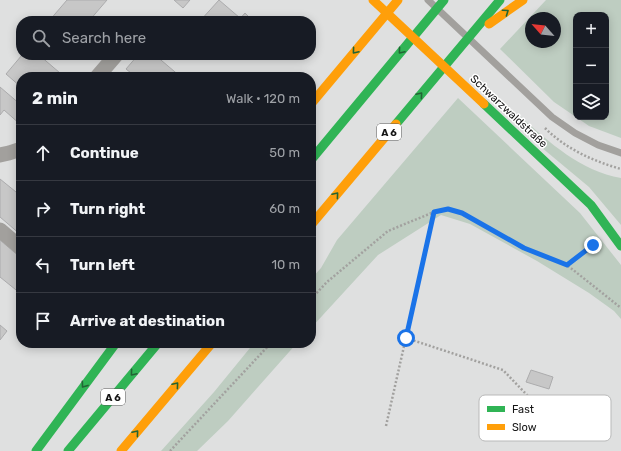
<!DOCTYPE html>
<meta charset="utf-8">
<style>
body{margin:0;font-family:Rubik,sans-serif;background:#20242c;color:#f1f3f6}
.controls{position:absolute;right:12px;top:12px;display:grid;overflow:hidden;border-radius:8px;box-shadow:0 2px 10px #0003}
.controls button{width:36px;height:36px;display:grid;place-items:center;padding:0;border:0;border-bottom:1px solid #363941;background:#171b24;color:#f1f3f6;font:20px sans-serif}
.compass{position:absolute;left:525px;top:12px;width:36px;height:36px;border-radius:50%;background:#171b24;box-shadow:0 2px 10px #0003;rotate:297deg}
.stop{position:absolute;width:12px;height:12px;margin:-9px;border:3px solid #1a73e8;border-radius:50%;background:#fff}
.stop.end{background:#1a73e8;border-color:#fff;box-shadow:0 1px 4px #0008}
.list{margin:0;padding:0;list-style:none}
h2{display:flex;justify-content:space-between;align-items:center;height:52px;margin:0;padding:0 16px;font-size:17px}
h2 small{font-size:13px;font-weight:400;color:#9ea1a6}
.list li{display:grid;grid-template-columns:26px 1fr auto;gap:12px;align-items:center;box-sizing:border-box;height:56px;padding:0 16px;border-top:1px solid #363941}
.list b{display:block;font-size:15px;white-space:nowrap}
.list em{font-size:13px;font-style:normal;color:#9ea1a6}
.icon{flex:none;width:22px;height:22px;fill:none;stroke:currentColor;stroke-width:2;stroke-linecap:round;stroke-linejoin:round}
.map{position:relative;flex:none;width:621px;height:451px;overflow:hidden}
.search{position:absolute;background:#171b24;box-shadow:0 2px 10px #0003;left:16px;top:16px;width:300px;height:44px;display:flex;align-items:center;gap:10px;box-sizing:border-box;padding:0 14px;border-radius:16px;color:#9ea1a6;font-size:15px}
.panel{position:absolute;background:#171b24;box-shadow:0 2px 10px #0003;left:16px;top:72px;width:300px;height:276px;border-radius:16px}
.map>svg:first-child{display:block}
.green{fill:#becdc1;fill-rule:evenodd}
.building{fill:#c7c7c7;stroke:#acacad}
.lines{fill:none;stroke-linecap:round;stroke-linejoin:round}
.path{stroke:#a2a19f;stroke-width:2.5;stroke-dasharray:2 2;stroke-linecap:butt}
.lane{stroke:#a2a09d;stroke-width:7}
.street{stroke:#a2a09d;stroke-width:15}
.fast{stroke:#30b455;stroke-width:9}
.slow{stroke:#ff9f0a;stroke-width:9}
.oneway{stroke:#226435}
.route{stroke:#1a73e8;stroke-width:5}
.labels{text-anchor:middle;stroke-width:3;stroke-linejoin:round;paint-order:stroke}
.shield{fill:#fff;stroke:#5b5b5b;stroke-width:1}
.shield-label{font-size:10px;font-weight:bold;fill:#151515}
.street-label{font-size:11px;fill:#151515;stroke:#fff}
.key{fill:#fff;stroke:#b9b9b9;stroke-width:1}
.key-label{font-size:11px;fill:#151515}
</style>
<div class="map">
<svg width="621" height="451" viewBox="0 0 621 451">
<rect width="100%" height="100%" fill="#dfe0e0"/>
<path class="green" d="M 546,0 L 621,0 L 621,138 L 589,126 L 554,102 L 500,49 ZM 576,15 L 606,15 L 606,117 L 576,117 ZM 531,18 L 555,18 L 555,42 L 531,42 Z
M 458,98 L 580,213 L 621,265 L 621,319 L 614,311 L 589,293 L 537,261 L 470,224 L 441,215 L 378,255 L 311,328 L 311,279 L 321,268 L 337,240 Z
M 521,117 C 550,143 581,171 621,178 L 621,225 L 589,187 L 541,147 L 515,121 Z
M 254,343 L 297,343 L 228,421 L 197,451 L 161,451 L 214,392 Z"/>
<path class="building" d="M 67,0 L 107,0 L 89,21 L 49,21 Z
M 174,0 L 190,0 L 183,8 Z
M 219,0 L 240,18 L 238,21 L 200,21 Z
M 245,13 L 253,21 L 238,21 Z
M 22,55 L 39,55 L 60,73 L 57,77 L 21,77 L 21,87 L 6,74 Z
M 138,55 L 155,55 L 181,77 L 136,77 L 126,69 Z
M 0,87 L 21,105 L 21,125 L 4,110 L 0,115 Z
M 0,179 L 21,196 L 21,235 L 0,217 Z
M 0,240 L 21,258 L 21,294 L 0,277 Z
M 0,325 L 7,331 L 0,340 Z
M 531,370 L 553,377 L 549,389 L 526,382 Z"/>
<g class="lines">
<path class="path" d="M 545,128 C 566,149 593,161 621,169
M 567,265 L 595,243
M 311,299 L 327,282 L 388,231 L 434,212 L 448,209 L 462,213 L 524,248 L 567,265 L 621,308
M 406,338 L 503,370 L 527,395 L 538,421
M 386,426 L 434,213
M 170,451 L 271,343"/>
<path class="lane" d="M 428,0 L 552,117 L 575,133 L 598,145 L 621,153"/>
<path class="street" d="M 97,77 L 116,55
M 0,155 L 9,153 L 21,149
M 0,230 L 21,248"/>
<path class="fast" d="M 484,104 L 591,205 L 621,246
M 396,124 L 500,0
M 311,160 L 444,0
M 36,451 L 116,343
M 68,451 L 158,343"/>
<path class="slow" d="M 373,0 L 484,104
M 489,24 L 523,0
M 311,104 L 398,0
M 311,225 L 396,124
M 121,451 L 212,343"/>
</g>
<defs><path id="oneway-chevron" d="M-2-3.5L2.5 0L-2 3.5" fill="none" stroke-width="1.6" stroke-linecap="round" stroke-linejoin="round"/></defs>
<g class="oneway">
<use href="#oneway-chevron" transform="translate(506 12) rotate(-35)"/>
<use href="#oneway-chevron" transform="translate(355 51) rotate(130)"/>
<use href="#oneway-chevron" transform="translate(401 51) rotate(130)"/>
<use href="#oneway-chevron" transform="translate(420 95) rotate(-50)"/>
<use href="#oneway-chevron" transform="translate(336 195) rotate(-50)"/>
<use href="#oneway-chevron" transform="translate(133 373) rotate(130)"/>
<use href="#oneway-chevron" transform="translate(84 385) rotate(126)"/>
<use href="#oneway-chevron" transform="translate(176 385) rotate(-50)"/>
<use href="#oneway-chevron" transform="translate(136 433) rotate(-50)"/>
</g>
<g class="lines">
<path class="route" d="M 406,338 L 434,212 L 448,209 L 462,213 L 524,248 L 567,265 L 593,245"/>
</g>
<g class="labels">
<g class="shield">
<rect x="377" y="124" width="24" height="16" rx="3"/>
<rect x="101" y="389" width="24" height="16" rx="3"/>
</g>
<g class="shield-label">
<text x="389" y="136">A 6</text>
<text x="113" y="401">A 6</text>
</g>
<g class="street-label">
<text transform="translate(509 111) rotate(43)" y="4">Schwarzwaldstraße</text>
</g>
</g>
<rect x="479" y="395" width="132" height="46" rx="6" class="key"/>
<rect x="487" y="406" width="18" height="6" fill="#30b455"/>
<rect x="487" y="424" width="18" height="6" fill="#ff9f0a"/>
<g class="key-label">
<text x="512" y="413">Fast</text>
<text x="512" y="431">Slow</text>
</g>
</svg>
<div class="controls">
<button>+</button>
<button>−</button>
<button><svg class="icon" aria-label="layers" viewBox="0 0 24 24"><path d="M12 4l9 5-9 5-9-5zM3 14l9 5 9-5"/></svg></button>
</div>
<svg class="compass" viewBox="-18 -18 36 36"><path d="M0-13l5 13h-10z" fill="#e53935"/><path d="M0 13l5-13h-10z" fill="#9ea1a6"/></svg>
<div class="stop" style="left:406px;top:338px"></div>
<div class="stop end" style="left:593px;top:245px"></div>
<div class="search"><svg class="icon" aria-label="search" viewBox="0 0 24 24"><circle cx="10" cy="10" r="6"/><path d="M15 15l6 6"/></svg>Search here</div>
<section class="panel">
<h2>2 min<small>Walk · 120 m</small></h2>
<ul class="list">
<li><svg class="icon" aria-label="ahead" viewBox="0 0 24 24"><path d="M12 20V5M6 11l6-6 6 6"/></svg><div><b>Continue</b></div><em>50 m</em></li>
<li><svg class="icon" aria-label="right" viewBox="0 0 24 24"><path d="M7 20v-9h11M14 6l5 5-5 5"/></svg><div><b>Turn right</b></div><em>60 m</em></li>
<li><svg class="icon" aria-label="left" viewBox="0 0 24 24"><path d="M17 20v-9H6M10 6l-5 5 5 5"/></svg><div><b>Turn left</b></div><em>10 m</em></li>
<li><svg class="icon" aria-label="arrive" viewBox="0 0 24 24"><path d="M6 21V4h12l-3 4 3 4H6"/></svg><div><b>Arrive at destination</b></div></li>
</ul>
</section>
</div>
